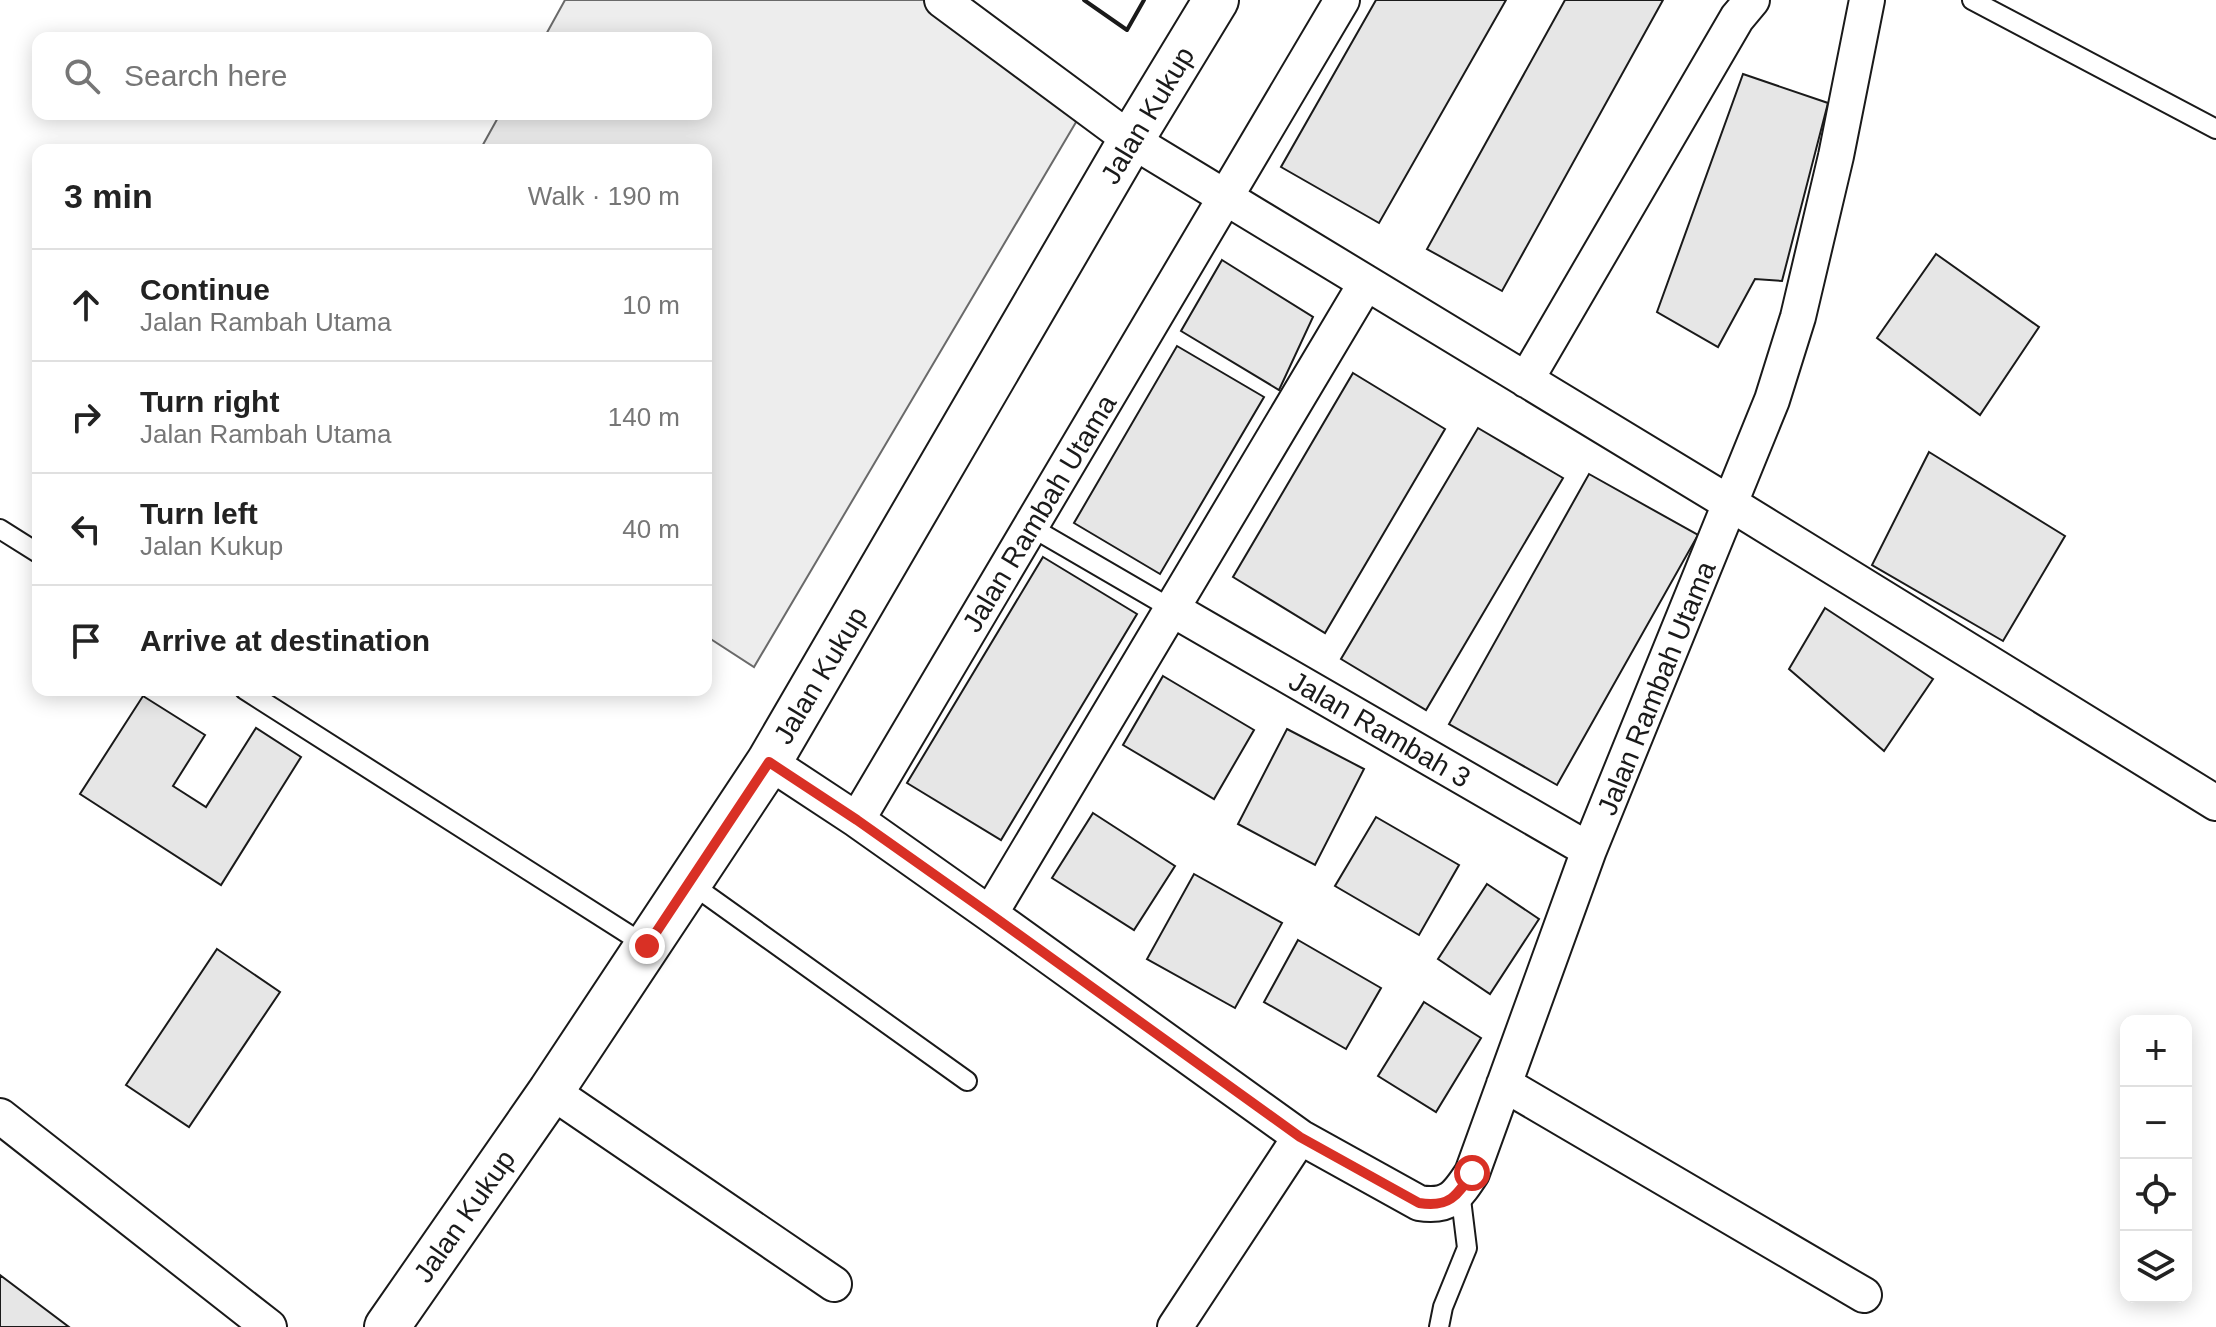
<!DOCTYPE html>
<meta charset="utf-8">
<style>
body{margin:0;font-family:Arial,sans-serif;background:#f2f2f2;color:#222}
.controls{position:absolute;right:24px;bottom:24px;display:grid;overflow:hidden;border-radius:16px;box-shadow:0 4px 20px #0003}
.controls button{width:72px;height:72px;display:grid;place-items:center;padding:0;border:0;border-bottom:2px solid #e0e0e0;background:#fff;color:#222;font:40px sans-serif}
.stop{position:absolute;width:24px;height:24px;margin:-18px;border:6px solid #d93025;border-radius:50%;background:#fff}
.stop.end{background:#d93025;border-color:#fff;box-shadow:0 2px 8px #0008}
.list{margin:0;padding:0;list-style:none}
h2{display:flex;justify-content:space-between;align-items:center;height:104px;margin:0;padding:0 32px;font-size:34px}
h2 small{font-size:26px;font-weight:400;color:#767676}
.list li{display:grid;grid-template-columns:52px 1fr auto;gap:24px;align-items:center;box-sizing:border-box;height:112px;padding:0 32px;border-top:2px solid #e0e0e0}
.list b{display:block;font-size:30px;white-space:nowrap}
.list p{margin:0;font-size:26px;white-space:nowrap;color:#767676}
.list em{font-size:26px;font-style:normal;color:#767676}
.icon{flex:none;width:44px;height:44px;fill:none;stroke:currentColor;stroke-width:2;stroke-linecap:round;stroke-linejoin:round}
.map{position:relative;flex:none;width:2216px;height:1327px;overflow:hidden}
.search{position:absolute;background:#fff;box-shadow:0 4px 20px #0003;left:32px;top:32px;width:680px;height:88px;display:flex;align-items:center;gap:20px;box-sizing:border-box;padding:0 28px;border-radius:16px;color:#767676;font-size:30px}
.panel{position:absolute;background:#fff;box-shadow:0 4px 20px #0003;left:32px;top:144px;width:680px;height:552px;border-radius:16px}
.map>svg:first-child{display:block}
.built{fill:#ededed;stroke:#6a6a6a;stroke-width:2}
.building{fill:#e6e6e6;stroke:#1a1a1a;stroke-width:2}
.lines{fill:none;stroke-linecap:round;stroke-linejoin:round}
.service-casing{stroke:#1a1a1a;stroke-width:22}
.minor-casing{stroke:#1a1a1a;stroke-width:38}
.primary-casing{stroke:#1a1a1a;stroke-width:48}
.service{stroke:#fff;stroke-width:18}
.minor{stroke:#fff;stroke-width:34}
.primary{stroke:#fff;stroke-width:44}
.wall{stroke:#1a1a1a;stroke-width:4}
.route{stroke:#d93025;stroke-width:10}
.labels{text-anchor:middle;stroke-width:6;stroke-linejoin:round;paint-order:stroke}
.street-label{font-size:28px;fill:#1a1a1a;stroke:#fff}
</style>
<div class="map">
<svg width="2216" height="1327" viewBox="0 0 2216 1327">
<rect width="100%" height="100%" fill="#fff"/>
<path class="built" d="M 565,0 L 932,0 L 1082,112 L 754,667 L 706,636 L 706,150 L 480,150 L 500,114 L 706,114 L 706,38 L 544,38 Z"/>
<path class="building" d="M 1376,0 L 1506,0 L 1379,223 L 1281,167 Z
M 1565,0 L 1663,0 L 1502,291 L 1427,249 Z
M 1743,74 L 1828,103 L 1782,281 L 1755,279 L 1718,347 L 1657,312 Z
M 1936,254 L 2039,327 L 1980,415 L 1877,338 Z
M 1222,260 L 1313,317 L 1279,390 L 1181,331 Z
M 1177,346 L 1264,397 L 1160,574 L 1074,523 Z
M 1353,373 L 1445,429 L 1325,633 L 1233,577 Z
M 1478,428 L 1563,478 L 1426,710 L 1341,659 Z
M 1929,452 L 2065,536 L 2003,641 L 1872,565 Z
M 1589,474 L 1698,535 L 1557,785 L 1449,724 Z
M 1043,557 L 1137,614 L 1001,840 L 907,783 Z
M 1825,608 L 1933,679 L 1884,751 L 1789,669 Z
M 1163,676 L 1254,730 L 1214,799 L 1123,745 Z
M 143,696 L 205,735 L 173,786 L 206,807 L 256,728 L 301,757 L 221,885 L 80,794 Z
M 1287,729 L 1364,769 L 1315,865 L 1238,824 Z
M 1093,813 L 1175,866 L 1134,930 L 1052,878 Z
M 1376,817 L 1459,865 L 1419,935 L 1335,886 Z
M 1194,874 L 1282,923 L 1235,1008 L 1147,959 Z
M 1487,884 L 1539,919 L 1490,994 L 1438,959 Z
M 1298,940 L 1381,988 L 1346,1049 L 1264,1002 Z
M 217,949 L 280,992 L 189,1127 L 126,1085 Z
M 1424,1002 L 1481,1038 L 1436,1112 L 1378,1076 Z
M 0,1275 L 69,1327 L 0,1327 Z"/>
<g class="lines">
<g class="service-casing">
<path id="service" d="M 1972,0 L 2216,129
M 1031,527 L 1172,609
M 0,529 L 38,553
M 245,690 L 647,946
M 690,883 L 967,1081
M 1439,1327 L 1443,1307 L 1467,1248 L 1460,1191"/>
</g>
<g class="minor-casing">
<path id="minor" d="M 942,0 L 1131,140 L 1731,504 L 2216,803
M 1526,380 L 1737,18 L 1752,0
M 1172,609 L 1589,850
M 769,762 L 857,820 L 990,914 L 1300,1137 L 1419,1203 C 1449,1208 1457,1196 1472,1173 L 1589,850 L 1772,400 L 1798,317 L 1836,156 L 1867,0
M 857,820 L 1342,0
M 990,914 L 1366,283
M 1504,1084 L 1864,1295
M 551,1091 L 834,1284
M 0,1116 L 269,1327
M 1175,1327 L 1300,1137"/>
</g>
<g class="primary-casing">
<path id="primary" d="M 387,1327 L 551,1091 L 769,762 L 1131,140 L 1216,0"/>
</g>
<use href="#service" class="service"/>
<use href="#minor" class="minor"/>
<use href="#primary" class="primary"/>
<path class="wall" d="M 1084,0 L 1127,30 L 1144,0"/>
</g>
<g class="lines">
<path class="route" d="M 647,946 L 769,762 L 857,820 L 990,914 L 1300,1137 L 1419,1203 C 1449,1208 1457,1196 1472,1173"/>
</g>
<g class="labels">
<g class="street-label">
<text transform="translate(1147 115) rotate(-59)" y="10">Jalan Kukup</text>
<text transform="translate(1039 513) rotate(-59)" y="10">Jalan Rambah Utama</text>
<text transform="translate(820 675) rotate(-59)" y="10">Jalan Kukup</text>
<text transform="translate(1656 688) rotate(-68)" y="10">Jalan Rambah Utama</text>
<text transform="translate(1380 729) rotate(30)" y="10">Jalan Rambah 3</text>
<text transform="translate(464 1216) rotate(-55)" y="10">Jalan Kukup</text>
</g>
</g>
</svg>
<div class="controls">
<button>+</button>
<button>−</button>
<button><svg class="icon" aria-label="locate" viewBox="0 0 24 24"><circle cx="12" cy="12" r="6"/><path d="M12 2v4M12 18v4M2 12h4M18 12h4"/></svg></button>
<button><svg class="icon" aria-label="layers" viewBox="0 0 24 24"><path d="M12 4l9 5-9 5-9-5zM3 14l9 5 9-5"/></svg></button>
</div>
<div class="stop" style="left:1472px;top:1173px"></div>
<div class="stop end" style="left:647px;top:946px"></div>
<div class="search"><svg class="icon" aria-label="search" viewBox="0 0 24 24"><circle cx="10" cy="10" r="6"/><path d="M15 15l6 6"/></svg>Search here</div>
<section class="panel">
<h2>3 min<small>Walk · 190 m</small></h2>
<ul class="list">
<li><svg class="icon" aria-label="ahead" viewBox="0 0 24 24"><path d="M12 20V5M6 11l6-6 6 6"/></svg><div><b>Continue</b><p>Jalan Rambah Utama</p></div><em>10 m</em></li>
<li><svg class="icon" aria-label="right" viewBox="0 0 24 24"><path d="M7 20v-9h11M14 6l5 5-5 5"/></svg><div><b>Turn right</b><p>Jalan Rambah Utama</p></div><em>140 m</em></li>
<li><svg class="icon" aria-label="left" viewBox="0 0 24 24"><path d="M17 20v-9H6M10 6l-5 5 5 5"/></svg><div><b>Turn left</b><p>Jalan Kukup</p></div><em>40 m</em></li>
<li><svg class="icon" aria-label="arrive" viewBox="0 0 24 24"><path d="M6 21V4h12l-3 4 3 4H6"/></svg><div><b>Arrive at destination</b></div></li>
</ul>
</section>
</div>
